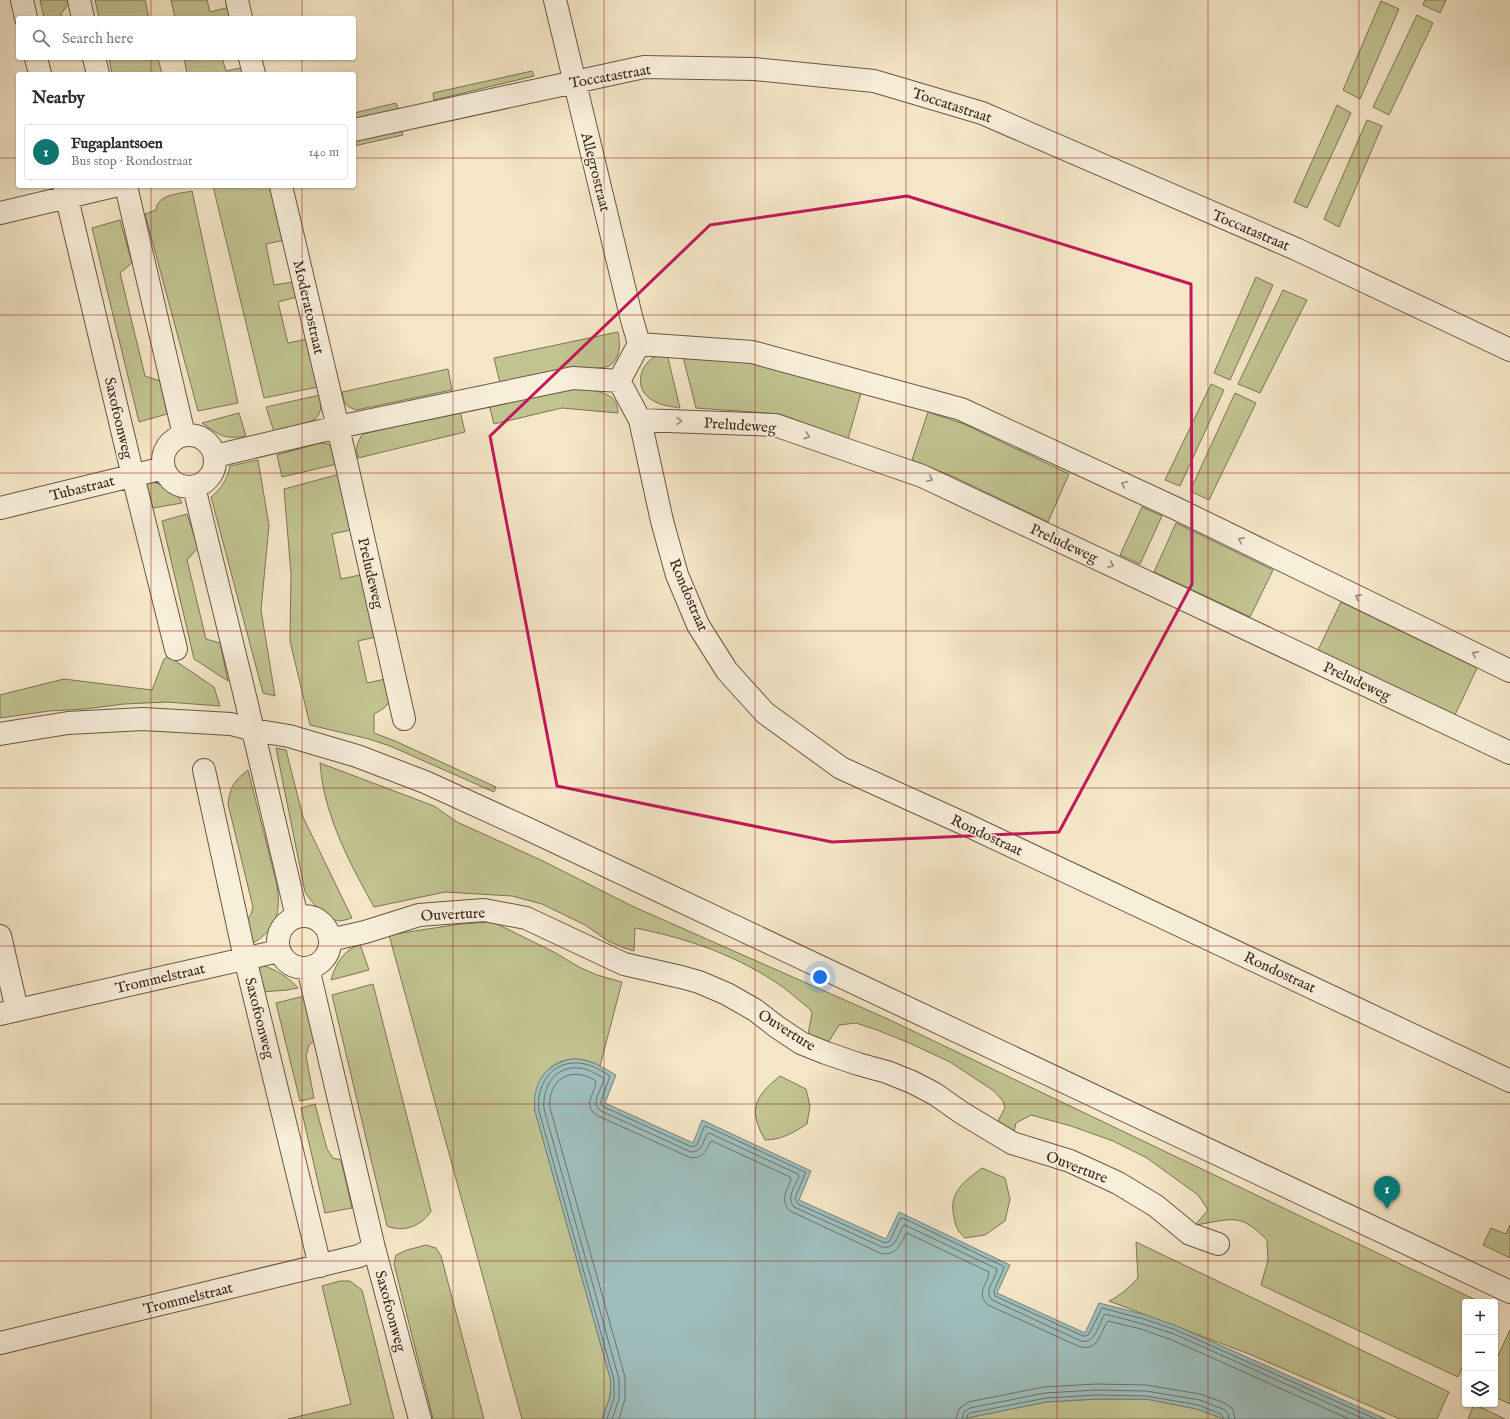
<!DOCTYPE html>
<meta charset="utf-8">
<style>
body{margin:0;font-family:"IM FELL English",serif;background:#f2f2f3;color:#2b2b33}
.controls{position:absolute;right:12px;bottom:12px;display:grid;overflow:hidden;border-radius:4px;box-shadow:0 1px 3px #0004}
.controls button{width:36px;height:36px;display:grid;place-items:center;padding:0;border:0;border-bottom:1px solid #e1e1e2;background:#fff;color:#2b2b33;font:20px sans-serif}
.you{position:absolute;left:820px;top:977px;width:14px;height:14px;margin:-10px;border:3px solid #fff;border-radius:50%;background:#1a73e8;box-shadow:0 0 0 6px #1a73e833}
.badge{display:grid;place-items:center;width:26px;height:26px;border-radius:50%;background:#0f766e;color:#fff;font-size:13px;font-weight:700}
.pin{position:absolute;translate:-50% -33px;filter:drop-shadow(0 1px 2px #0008)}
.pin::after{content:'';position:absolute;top:21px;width:14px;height:12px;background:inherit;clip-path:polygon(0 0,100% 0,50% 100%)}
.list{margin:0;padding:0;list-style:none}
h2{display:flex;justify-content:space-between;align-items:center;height:52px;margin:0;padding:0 16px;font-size:17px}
h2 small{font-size:13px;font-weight:400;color:#7c7c81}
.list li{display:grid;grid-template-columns:26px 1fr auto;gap:12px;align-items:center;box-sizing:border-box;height:56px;margin:0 8px 8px;padding:0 8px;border:1px solid #e1e1e2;border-radius:4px}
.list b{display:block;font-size:15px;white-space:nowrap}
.list p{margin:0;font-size:13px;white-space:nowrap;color:#7c7c81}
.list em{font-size:13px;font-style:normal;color:#7c7c81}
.icon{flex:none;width:22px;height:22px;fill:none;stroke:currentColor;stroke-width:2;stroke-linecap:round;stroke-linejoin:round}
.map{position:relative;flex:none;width:1510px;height:1419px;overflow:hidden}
.search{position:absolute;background:#fff;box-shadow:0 1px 3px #0004;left:16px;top:16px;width:340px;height:44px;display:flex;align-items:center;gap:10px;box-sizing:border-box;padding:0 14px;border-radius:4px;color:#7c7c81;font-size:15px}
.panel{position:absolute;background:#fff;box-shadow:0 1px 3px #0004;left:16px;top:72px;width:340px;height:116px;border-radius:4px}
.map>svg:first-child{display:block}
.green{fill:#c1c391;stroke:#7e7454}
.water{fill:#9ebebc;stroke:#77817a}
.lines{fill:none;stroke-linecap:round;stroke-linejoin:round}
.shore{stroke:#6d726a;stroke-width:1}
.minor-casing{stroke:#6a5644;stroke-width:24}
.minor{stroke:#f8efdb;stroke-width:22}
.oneway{stroke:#9a8a7a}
.marked{fill:none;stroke:#c2185b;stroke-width:3;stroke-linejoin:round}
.grid{fill:none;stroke:#8f2418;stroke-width:1;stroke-opacity:0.55}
.labels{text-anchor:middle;stroke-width:3.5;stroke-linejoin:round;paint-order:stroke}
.street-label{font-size:15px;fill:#3c2618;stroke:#f8efdb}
</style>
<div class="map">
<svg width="1510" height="1419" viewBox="0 0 1510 1419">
<rect width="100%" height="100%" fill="#f4e6c7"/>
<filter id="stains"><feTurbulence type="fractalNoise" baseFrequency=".005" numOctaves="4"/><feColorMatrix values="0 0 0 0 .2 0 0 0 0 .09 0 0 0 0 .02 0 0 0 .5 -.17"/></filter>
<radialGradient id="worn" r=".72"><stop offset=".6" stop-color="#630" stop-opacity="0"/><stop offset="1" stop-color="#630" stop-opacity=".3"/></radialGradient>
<path class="green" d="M 40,0 L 68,0 L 69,3 L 61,14 L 62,18 L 44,18 Z
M 95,0 L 145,0 L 149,18 L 99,18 Z
M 171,0 L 207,0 L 210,12 L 230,7 L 232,18 L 175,18 Z
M 1425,0 L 1446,0 L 1440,13 L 1423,5 Z
M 1381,1 L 1399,9 L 1360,99 L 1343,90 Z
M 1417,15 L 1433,23 L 1389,115 L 1373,107 Z
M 109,58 L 158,58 L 162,74 L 112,74 Z
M 184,58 L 222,58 L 226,71 L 245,67 L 247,74 L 187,74 Z
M 532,71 L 534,76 L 434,100 L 433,93 Z
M 396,103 L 398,109 L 354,119 L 354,113 Z
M 1337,105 L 1351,113 L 1307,208 L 1294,202 Z
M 1367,120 L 1382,126 L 1339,227 L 1324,219 Z
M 401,129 L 403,135 L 354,146 L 354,140 Z
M 213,186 L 272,186 L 285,240 L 266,244 L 274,285 L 293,282 L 297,297 L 278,302 L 288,343 L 307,339 L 318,387 L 264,398 Z
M 192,191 L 238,403 L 198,411 L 145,214 L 156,210 C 157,194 179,194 192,191 Z
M 120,220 L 132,263 L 120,273 L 145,376 L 160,381 L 167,414 L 139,422 L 92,228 Z
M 1256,277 L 1273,285 L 1230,380 L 1214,373 Z
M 1283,290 L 1307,300 L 1260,393 L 1238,384 Z
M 618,332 C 620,343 621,356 612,364 C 606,369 596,368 588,368 C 558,370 529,378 500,383 L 494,358 Z
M 667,354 L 680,408 C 668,406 657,405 648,397 C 634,385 641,362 657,356 C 660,355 664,355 667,354 Z
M 683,357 L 749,361 L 861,393 L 848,439 L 780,414 L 696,408 Z
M 448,369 L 452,390 L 356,410 C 345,406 344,404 342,392 Z
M 1211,384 L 1224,390 L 1180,486 L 1165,480 Z
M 569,388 C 583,390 609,389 616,403 C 617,406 618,410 618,413 L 562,408 L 494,424 L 489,405 Z
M 1235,393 L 1256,403 L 1209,500 L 1190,491 Z
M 320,395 C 322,403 322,413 315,419 C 310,423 282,430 274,432 L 266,407 Z
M 460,411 L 465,432 L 358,458 C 355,448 357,442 363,434 Z
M 928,412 L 964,424 L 1069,474 L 1048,522 L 954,477 L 912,460 Z
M 239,413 L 246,436 C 225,440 219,435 202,423 Z
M 322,443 L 328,444 L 334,451 L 337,464 L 282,477 L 277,455 L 313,445 Z
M 258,460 L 269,525 L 261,610 L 275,696 L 263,693 L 211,497 C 222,488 227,479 230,466 Z
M 340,474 L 351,530 L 332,534 L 341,579 L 360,575 L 376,637 L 358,641 L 367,683 L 385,679 C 391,699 394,704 374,714 L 374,733 L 395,741 L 496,787 L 494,792 L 390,746 L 369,739 L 310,725 L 290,641 L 291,574 L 284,489 Z
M 153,482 C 164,485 178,492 182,503 L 153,508 L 146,483 Z
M 1142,507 L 1162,516 L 1140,564 L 1120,555 Z
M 187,514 L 198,548 L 187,560 L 206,639 L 220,643 L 228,681 L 194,659 L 162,521 Z
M 1176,523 L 1273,570 L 1250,617 L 1154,572 Z
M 1341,602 L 1477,668 L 1455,715 L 1318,650 Z
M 167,657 L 171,658 L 214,687 L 220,706 L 167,702 L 124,704 L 85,709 L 49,711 L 0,718 L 0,695 L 64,679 L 152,690 L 164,659 Z
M 276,748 L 286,750 L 303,817 L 352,918 C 348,919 343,921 339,921 C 325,919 312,903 305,892 Z
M 320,763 L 434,806 L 457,822 L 543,861 L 632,906 L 890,1020 L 1480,1302 L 1465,1302 L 1465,1362 L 1458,1377 L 1261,1285 L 1268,1260 L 1267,1240 C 1239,1211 1231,1220 1195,1225 L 1208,1210 L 1198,1195 L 1147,1158 L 1113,1141 L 1071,1126 L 1031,1115 L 1016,1123 L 1014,1132 L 998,1121 L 1005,1108 L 1003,1101 L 994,1091 L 950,1062 L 907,1042 L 877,1030 L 856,1023 L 839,1025 L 828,1043 L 808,1035 L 812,1013 L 810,1009 C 798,1000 787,989 774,981 C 730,953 686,938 635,928 L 634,951 L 624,948 L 608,941 L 585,925 L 542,904 L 512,896 L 445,892 L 374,907 C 354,871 333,832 324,791 C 322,782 321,772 320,763 Z
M 248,770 L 277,885 C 281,912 277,929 253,943 L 247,920 L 251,914 L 253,907 L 228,804 C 230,787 234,781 248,770 Z
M 493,922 L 554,952 L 579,967 L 597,975 L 622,982 L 600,1066 C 563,1046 531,1072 535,1111 L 611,1381 L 610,1397 L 602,1419 L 522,1419 L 389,935 L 460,924 Z
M 360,944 L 369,970 L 331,980 C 336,963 343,951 360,944 Z
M 264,966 C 275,969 291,979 298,988 L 287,990 L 262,992 L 258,967 Z
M 373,984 L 431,1211 C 422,1226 403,1233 387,1226 L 332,995 Z
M 304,996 L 314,1041 L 309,1045 L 306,1056 L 314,1098 L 300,1101 L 276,1003 Z
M 780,1076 L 806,1089 L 810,1106 L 807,1124 C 793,1133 781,1140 765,1140 C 748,1110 754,1097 780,1076 Z
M 315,1104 L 327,1149 L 333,1158 L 341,1160 L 352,1208 L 325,1213 L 301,1108 Z
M 982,1168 L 1005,1178 L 1010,1199 L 1005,1221 L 985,1235 L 965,1238 C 957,1230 956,1228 954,1217 C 948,1192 964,1182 982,1168 Z
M 1510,1225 L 1510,1258 L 1483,1245 L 1491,1228 L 1506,1234 Z
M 1136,1242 L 1449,1392 L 1437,1419 L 1400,1419 L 1249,1354 L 1109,1301 C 1121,1295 1129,1288 1138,1278 Z
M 426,1245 L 436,1248 L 441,1256 L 484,1419 L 433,1419 L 394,1264 L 396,1255 L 407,1250 Z
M 340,1281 L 350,1281 L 362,1290 L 394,1419 L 288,1419 L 351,1404 L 322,1286 Z
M 1510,1330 L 1510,1404 L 1495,1397 L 1495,1362 Z
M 1097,1399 L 1146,1399 L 1197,1409 L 1224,1419 L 962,1419 L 1046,1402 Z
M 1474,1404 L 1505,1419 L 1468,1419 Z"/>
<path class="water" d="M 571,1059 C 589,1058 602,1067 616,1075 L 605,1103 L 693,1143 L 702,1120 L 811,1171 L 799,1200 L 886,1239 L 899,1212 L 1010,1265 L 997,1293 L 1085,1333 L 1099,1303 L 1146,1315 L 1177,1326 L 1386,1419 L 1224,1419 L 1197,1409 L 1146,1399 L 1097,1399 L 1046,1402 L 962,1419 L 602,1419 L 610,1397 L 611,1381 L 535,1111 C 532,1084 544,1065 571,1059 Z"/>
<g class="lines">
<path class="shore" d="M 607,1419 L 614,1398 L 614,1380 L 539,1111 C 536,1086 550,1061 579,1063 C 590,1064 601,1070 610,1076 L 601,1101 L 601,1104 L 604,1107 L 692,1147 L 697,1145 L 704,1127 L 706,1126 L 805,1172 L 805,1174 L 795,1198 L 798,1204 L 885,1243 L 890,1241 L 900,1219 L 903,1218 L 1003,1266 L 1004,1268 L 994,1291 L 995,1296 L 1083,1336 L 1086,1336 L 1089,1334 L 1102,1308 L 1144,1319 L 1176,1330 L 1376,1419
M 612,1419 L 619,1399 L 619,1379 L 544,1109 C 542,1088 554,1066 578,1068 C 587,1068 596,1074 604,1078 C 603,1089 589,1102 601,1111 L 691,1152 C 702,1152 703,1142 707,1134 L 709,1133 L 798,1174 L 799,1177 C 795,1186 786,1198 794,1207 L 882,1247 C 895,1250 898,1235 903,1226 L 905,1225 L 997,1269 C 996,1280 983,1290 992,1300 L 1081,1341 C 1096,1345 1098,1323 1105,1314 L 1143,1324 L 1174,1334 L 1364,1419
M 619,1419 L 625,1399 L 625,1377 L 550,1108 C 547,1079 572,1065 596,1081 C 595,1095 581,1105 598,1116 L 689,1157 C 701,1160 706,1152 710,1142 L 712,1141 L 790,1177 L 791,1180 C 786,1191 780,1201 790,1211 L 880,1253 C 895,1257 900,1245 906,1234 L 907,1233 L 989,1272 C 988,1285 975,1292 988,1305 L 1078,1346 C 1099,1353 1099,1333 1108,1321 L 1141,1329 L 1172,1340 L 1349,1419
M 956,1419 L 959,1409 L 968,1402 L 1044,1387 L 1096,1384 L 1146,1385 L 1200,1394 L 1225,1403 L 1233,1409 L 1235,1419
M 962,1419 L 964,1412 L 970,1408 L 1045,1393 L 1096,1390 L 1146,1391 L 1200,1400 L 1225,1410 L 1228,1414 L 1229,1419
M 967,1419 L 967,1415 L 970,1413 L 1046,1398 L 1097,1395 L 1146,1396 L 1198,1405 L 1221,1414 L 1224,1419"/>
<g class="minor-casing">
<path id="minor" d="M 22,0 L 26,18
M 79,0 L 83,18
M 237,0 L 241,18
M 555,0 L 631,316 L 639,344
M 36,58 L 40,74
M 94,58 L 98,74
M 250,58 L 254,74
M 354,130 L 644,67 L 754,69 L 874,81 L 982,113 L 1296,249 L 1510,350
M 64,186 L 133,476 L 176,649
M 126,186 L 184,435
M 281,186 L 347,466 L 404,719
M 0,213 L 114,186
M 639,344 L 619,381 L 640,420 L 662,521 L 677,575 L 698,625 L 727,671 L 765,713 L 841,768 L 967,825 L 1510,1081
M 639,344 L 752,352 L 961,409 L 1175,508 L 1510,671
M 640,420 L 775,425 L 922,476 L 1510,753
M163 461a26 26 0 1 1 52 0a26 26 0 1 1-52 0Z
M 215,456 L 338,427 L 573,378 L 619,381
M 194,487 L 244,692 L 297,917
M 0,508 L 164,468
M 0,734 L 68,723 L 143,719 L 231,724 L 253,730 L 289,736 L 357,756 L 425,782 L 528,829 L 1510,1292
M 204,770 L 245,958 L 320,1266
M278 942a26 26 0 1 1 52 0a26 26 0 1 1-52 0Z
M 0,936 L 17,1010
M 330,940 L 365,932 L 419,915 L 484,910 L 526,918 L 624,964 L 681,977 L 699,982 L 727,994 L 755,1010 L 777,1027 L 801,1043 L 826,1053 L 858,1064 L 887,1072 L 912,1082 L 935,1094 L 962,1113 L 1012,1143 L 1070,1161 L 1118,1183 L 1156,1206 L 1190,1234 L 1218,1244
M 308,968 L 374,1248 L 420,1419
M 0,1014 L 279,951
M 0,1343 L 359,1256 L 374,1248"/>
</g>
<use href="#minor" class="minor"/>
</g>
<defs><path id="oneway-chevron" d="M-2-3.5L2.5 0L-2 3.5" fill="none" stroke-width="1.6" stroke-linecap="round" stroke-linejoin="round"/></defs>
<g class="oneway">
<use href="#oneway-chevron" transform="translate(679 421) rotate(2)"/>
<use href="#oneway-chevron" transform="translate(807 436) rotate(19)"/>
<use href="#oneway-chevron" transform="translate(930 479) rotate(25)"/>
<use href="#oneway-chevron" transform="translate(1124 484) rotate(-155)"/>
<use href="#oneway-chevron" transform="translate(1241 540) rotate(-154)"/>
<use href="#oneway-chevron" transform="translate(1111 565) rotate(25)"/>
<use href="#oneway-chevron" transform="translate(1358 597) rotate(-154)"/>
<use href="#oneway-chevron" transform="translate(1475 654) rotate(-154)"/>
</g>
<path class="marked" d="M 907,196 L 1191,284 L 1192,584 L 1059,832 L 832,842 L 557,786 L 490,436 L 710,225 Z"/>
<path class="grid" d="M 151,0 L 151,18M 302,0 L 302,18M 453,0 L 453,1419M 604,0 L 604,1419M 755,0 L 755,1419M 906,0 L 906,1419M 1057,0 L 1057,1419M 1208,0 L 1208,1419M 1359,0 L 1359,1419M 151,58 L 151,74M 302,58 L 302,74M 0,158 L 18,158M 354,158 L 1510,158M 151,186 L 151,1419M 302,186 L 302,1419M 0,315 L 1510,315M 0,473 L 1510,473M 0,631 L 1510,631M 0,788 L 1510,788M 0,946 L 1510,946M 0,1104 L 1510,1104M 0,1261 L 1510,1261"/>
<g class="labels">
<g class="street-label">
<text transform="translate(610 76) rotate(-10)" y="5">Toccatastraat</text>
<text transform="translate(952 105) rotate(18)" y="5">Toccatastraat</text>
<text transform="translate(596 172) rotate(76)" y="5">Allegrostraat</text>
<text transform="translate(1251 230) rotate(23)" y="5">Toccatastraat</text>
<text transform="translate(309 307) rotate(77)" y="5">Moderatostraat</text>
<text transform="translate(119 418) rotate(77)" y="5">Saxofoonweg</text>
<text transform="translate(740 425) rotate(4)" y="5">Preludeweg</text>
<text transform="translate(82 488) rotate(-14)" y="5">Tubastraat</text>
<text transform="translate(1064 543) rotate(25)" y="5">Preludeweg</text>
<text transform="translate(371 573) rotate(77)" y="5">Preludeweg</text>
<text transform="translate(689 595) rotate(67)" y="5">Rondostraat</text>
<text transform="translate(1357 681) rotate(25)" y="5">Preludeweg</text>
<text transform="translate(987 835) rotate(25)" y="5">Rondostraat</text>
<text transform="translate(453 914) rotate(-3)" y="5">Ouverture</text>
<text transform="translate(1280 972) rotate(25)" y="5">Rondostraat</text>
<text transform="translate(160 978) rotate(-13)" y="5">Trommelstraat</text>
<text transform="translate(260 1018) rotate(76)" y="5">Saxofoonweg</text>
<text transform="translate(787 1030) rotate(32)" y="5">Ouverture</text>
<text transform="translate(1077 1167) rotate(21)" y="5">Ouverture</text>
<text transform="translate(188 1298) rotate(-14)" y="5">Trommelstraat</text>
<text transform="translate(391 1311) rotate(75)" y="5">Saxofoonweg</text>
</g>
</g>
<rect width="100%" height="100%" filter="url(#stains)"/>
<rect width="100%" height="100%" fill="url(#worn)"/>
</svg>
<div class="controls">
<button>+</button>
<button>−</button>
<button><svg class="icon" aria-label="layers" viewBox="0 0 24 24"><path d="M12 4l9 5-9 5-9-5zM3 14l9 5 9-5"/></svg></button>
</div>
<div class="you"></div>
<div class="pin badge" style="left:1387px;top:1209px">1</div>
<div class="search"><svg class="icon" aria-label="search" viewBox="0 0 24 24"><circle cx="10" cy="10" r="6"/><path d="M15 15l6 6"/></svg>Search here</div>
<section class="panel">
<h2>Nearby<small></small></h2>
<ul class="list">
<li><span class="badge">1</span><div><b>Fugaplantsoen</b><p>Bus stop · Rondostraat</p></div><em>140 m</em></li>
</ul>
</section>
</div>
